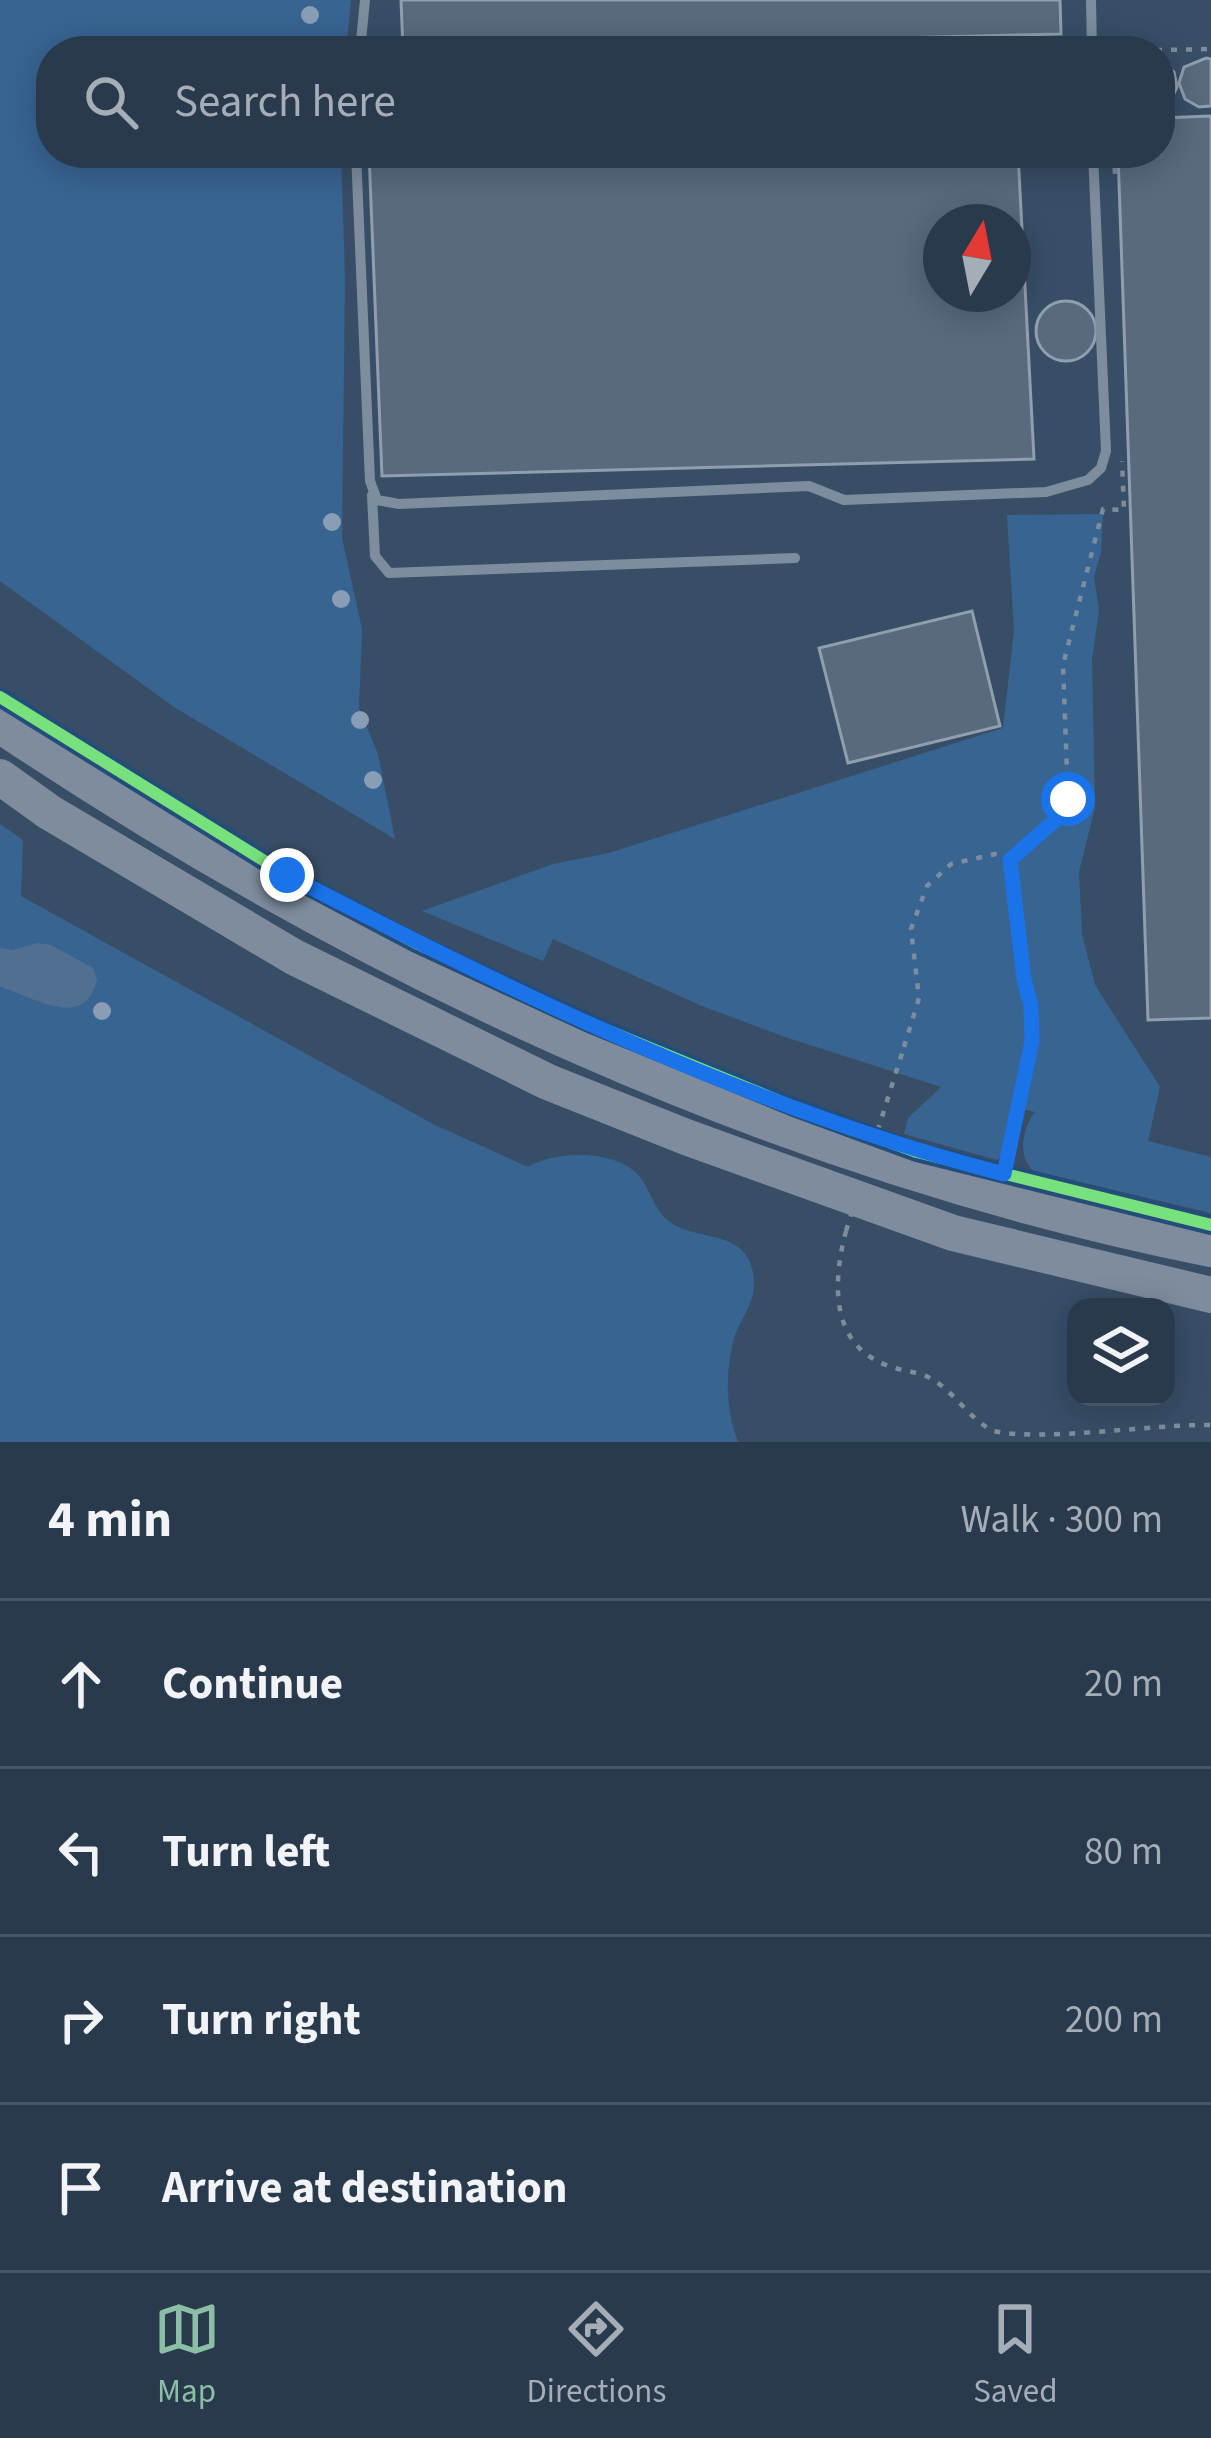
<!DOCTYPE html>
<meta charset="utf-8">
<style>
body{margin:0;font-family:"Source Sans 3",sans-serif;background:#364557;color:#f1f3f6}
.controls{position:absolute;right:36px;bottom:36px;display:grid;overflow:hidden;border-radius:24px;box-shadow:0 6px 30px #0003}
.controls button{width:108px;height:108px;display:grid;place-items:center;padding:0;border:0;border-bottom:3px solid #465465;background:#2a3a4d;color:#f1f3f6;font:60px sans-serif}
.compass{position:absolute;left:923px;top:204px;width:108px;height:108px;border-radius:50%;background:#2a3a4d;box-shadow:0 6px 30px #0003;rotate:10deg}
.stop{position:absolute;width:36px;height:36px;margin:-27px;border:9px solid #1a73e8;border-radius:50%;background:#fff}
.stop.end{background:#1a73e8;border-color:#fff;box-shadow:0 3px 12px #0008}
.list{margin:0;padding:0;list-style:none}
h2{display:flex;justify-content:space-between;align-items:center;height:156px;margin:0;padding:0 48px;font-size:51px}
h2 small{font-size:39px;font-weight:400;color:#a5adb6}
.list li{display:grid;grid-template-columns:78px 1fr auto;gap:36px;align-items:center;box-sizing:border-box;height:168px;padding:0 48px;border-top:3px solid #465465}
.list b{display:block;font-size:45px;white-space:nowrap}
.list em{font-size:39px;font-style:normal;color:#a5adb6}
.icon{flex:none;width:66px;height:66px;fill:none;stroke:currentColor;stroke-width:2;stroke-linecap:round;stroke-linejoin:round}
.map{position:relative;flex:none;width:1211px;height:1442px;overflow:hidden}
.search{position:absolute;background:#2a3a4d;box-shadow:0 6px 30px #0003;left:36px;right:36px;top:36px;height:132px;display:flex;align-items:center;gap:30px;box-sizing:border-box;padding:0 42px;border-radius:48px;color:#a5adb6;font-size:45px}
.sheet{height:828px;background:#2a3a4d}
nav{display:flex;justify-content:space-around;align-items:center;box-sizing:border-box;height:168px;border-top:3px solid #465465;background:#2a3a4d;font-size:33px;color:#a5adb6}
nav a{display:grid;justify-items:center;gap:6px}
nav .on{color:#8abfa5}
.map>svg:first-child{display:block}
.green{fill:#386492}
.water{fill:#516f90}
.building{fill:#596a7e;stroke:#909ead;stroke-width:3;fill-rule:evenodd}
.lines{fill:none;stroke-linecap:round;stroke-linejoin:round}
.path{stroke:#7d8d9e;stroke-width:4.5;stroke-dasharray:6 9;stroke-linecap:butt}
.service{stroke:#7d8d9e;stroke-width:10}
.trunk{stroke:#7e8c9e;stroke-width:36}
.path-bridge{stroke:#7d8d9e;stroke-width:4.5;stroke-dasharray:6 9;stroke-linecap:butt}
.cycleway-casing{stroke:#244d7b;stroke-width:20}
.cycleway{stroke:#77e17e;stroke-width:12}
.tree{fill:#899eb5}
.route{stroke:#1a73e8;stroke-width:15}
</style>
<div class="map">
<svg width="1211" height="1442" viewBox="0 0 1211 1442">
<rect width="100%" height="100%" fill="#384e67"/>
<path class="green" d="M 0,0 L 351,0 L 346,51 L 51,51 L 51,153 L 341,153 L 345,278 L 342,538 L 362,629 L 359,708 L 378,754 L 395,839 L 174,707 L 0,581 Z
M 1103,514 L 1101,552 L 1094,577 L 1099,610 L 1092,659 L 1095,807 L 1079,872 L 1082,934 L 1095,985 L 1160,1087 L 1148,1141 L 1211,1157 L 1211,1213 L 1034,1171 C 1017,1157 1022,1128 1035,1112 L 1019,1108 L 1006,1153 L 997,1160 L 904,1134 L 908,1118 L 941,1087 L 785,1037 L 702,1006 L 553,939 L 543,961 L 422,911 L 553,864 L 609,853 L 1003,728 L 1014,631 L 1007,515 Z
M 0,824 L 23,840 L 21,896 L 433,1124 L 528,1167 C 555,1150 618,1149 640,1177 C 651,1191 655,1212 671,1223 C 700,1242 751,1228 754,1281 C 755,1305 738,1321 733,1342 C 725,1374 726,1411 738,1442 L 0,1442 Z"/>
<path class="water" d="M 37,943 L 51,945 L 93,968 L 97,979 C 85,1033 33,996 0,987 L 0,948 L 12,950 Z"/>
<path class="building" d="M 401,0 L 1060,0 L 1061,34 L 403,50 Z
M 1206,58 L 1211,59 L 1211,106 L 1199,107 L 1185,99 L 1179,83 L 1184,67 Z
M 1160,61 L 1174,72 L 1177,87 L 1170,102 L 1160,108 Z
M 1211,116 L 1211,1018 L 1148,1020 L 1118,153 L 1160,153 L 1160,118 Z
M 369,153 L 1018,153 L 1034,459 L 382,476 ZM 941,222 L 1013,222 L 1013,294 L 941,294 Z
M1036 331a30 30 0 1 1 60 0a30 30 0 1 1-60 0Z
M 972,611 L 1000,726 L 848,763 L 819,648 Z"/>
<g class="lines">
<path class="path" d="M 1111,51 L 1211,49
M 1114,153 L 1115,174
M 1010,860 C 1034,844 1057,826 1068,799 L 1063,665 L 1103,509 L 1124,510 L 1122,461
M 904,1047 L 919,998 L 911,929 L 927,886 L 951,864 L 995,854 L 1010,860
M 1006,1167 L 1032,1041 L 1031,1006 L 1024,979 L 1010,860
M 846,1231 C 833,1280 829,1343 886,1365 C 900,1371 917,1371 930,1378 C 954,1391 968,1418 993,1431 C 1043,1442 1153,1424 1211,1425"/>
<path class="service" d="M 1091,0 L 1092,51
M 360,51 L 365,0
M 908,51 L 1092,44
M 356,153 L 370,481 L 377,500 L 399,504 L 809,486 L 844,500 L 1046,492 L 1088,480 L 1101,468 L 1106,451 L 1093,153
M 372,495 L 375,556 L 389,573 L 795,558"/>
<path class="trunk" d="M 0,725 C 367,971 776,1162 1211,1249
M 0,777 L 49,812 L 294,957 L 548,1082 L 686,1137 L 953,1233 L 1211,1295"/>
<path class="path-bridge" d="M 846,1231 L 904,1047"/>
<g class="cycleway-casing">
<path id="cycleway" d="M 0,697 L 287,875 L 416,943 L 589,1023 L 794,1107 L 917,1152 L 1211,1225"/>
</g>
<use href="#cycleway" class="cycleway"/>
</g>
<g class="tree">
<circle cx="310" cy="15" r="9"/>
<circle cx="332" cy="522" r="9"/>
<circle cx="341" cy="599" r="9"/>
<circle cx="360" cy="720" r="9"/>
<circle cx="373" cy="780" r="9"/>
<circle cx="102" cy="1011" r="9"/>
</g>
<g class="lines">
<path class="route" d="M 287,875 C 515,994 754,1110 1004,1174 L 1032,1041 L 1031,1006 L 1024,979 L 1010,860 L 1061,815 L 1068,799"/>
</g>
</svg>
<div class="controls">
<button><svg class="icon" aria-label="layers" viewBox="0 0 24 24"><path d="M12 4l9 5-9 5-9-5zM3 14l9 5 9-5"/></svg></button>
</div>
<svg class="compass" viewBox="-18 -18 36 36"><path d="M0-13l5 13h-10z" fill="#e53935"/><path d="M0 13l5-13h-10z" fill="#a5adb6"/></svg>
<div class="stop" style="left:1068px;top:799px"></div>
<div class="stop end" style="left:287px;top:875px"></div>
<div class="search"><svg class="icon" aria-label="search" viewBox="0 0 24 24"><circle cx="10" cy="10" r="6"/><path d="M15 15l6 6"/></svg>Search here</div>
</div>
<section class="sheet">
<h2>4 min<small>Walk · 300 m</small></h2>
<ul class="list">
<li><svg class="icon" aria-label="ahead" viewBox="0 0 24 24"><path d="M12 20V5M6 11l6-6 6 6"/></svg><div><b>Continue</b></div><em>20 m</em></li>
<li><svg class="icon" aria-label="left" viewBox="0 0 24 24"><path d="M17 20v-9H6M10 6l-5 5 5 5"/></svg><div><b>Turn left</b></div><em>80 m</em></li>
<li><svg class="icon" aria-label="right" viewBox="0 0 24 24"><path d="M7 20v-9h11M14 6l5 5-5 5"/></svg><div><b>Turn right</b></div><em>200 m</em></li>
<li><svg class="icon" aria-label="arrive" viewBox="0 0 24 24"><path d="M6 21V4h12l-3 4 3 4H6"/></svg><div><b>Arrive at destination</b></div></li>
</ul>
</section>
<nav>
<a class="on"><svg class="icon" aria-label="map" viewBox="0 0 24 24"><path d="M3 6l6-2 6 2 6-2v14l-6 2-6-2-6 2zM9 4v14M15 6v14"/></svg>Map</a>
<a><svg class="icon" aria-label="directions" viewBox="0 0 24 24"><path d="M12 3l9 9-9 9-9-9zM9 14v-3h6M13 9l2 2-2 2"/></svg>Directions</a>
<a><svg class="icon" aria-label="saved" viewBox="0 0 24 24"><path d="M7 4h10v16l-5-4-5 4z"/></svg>Saved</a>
</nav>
